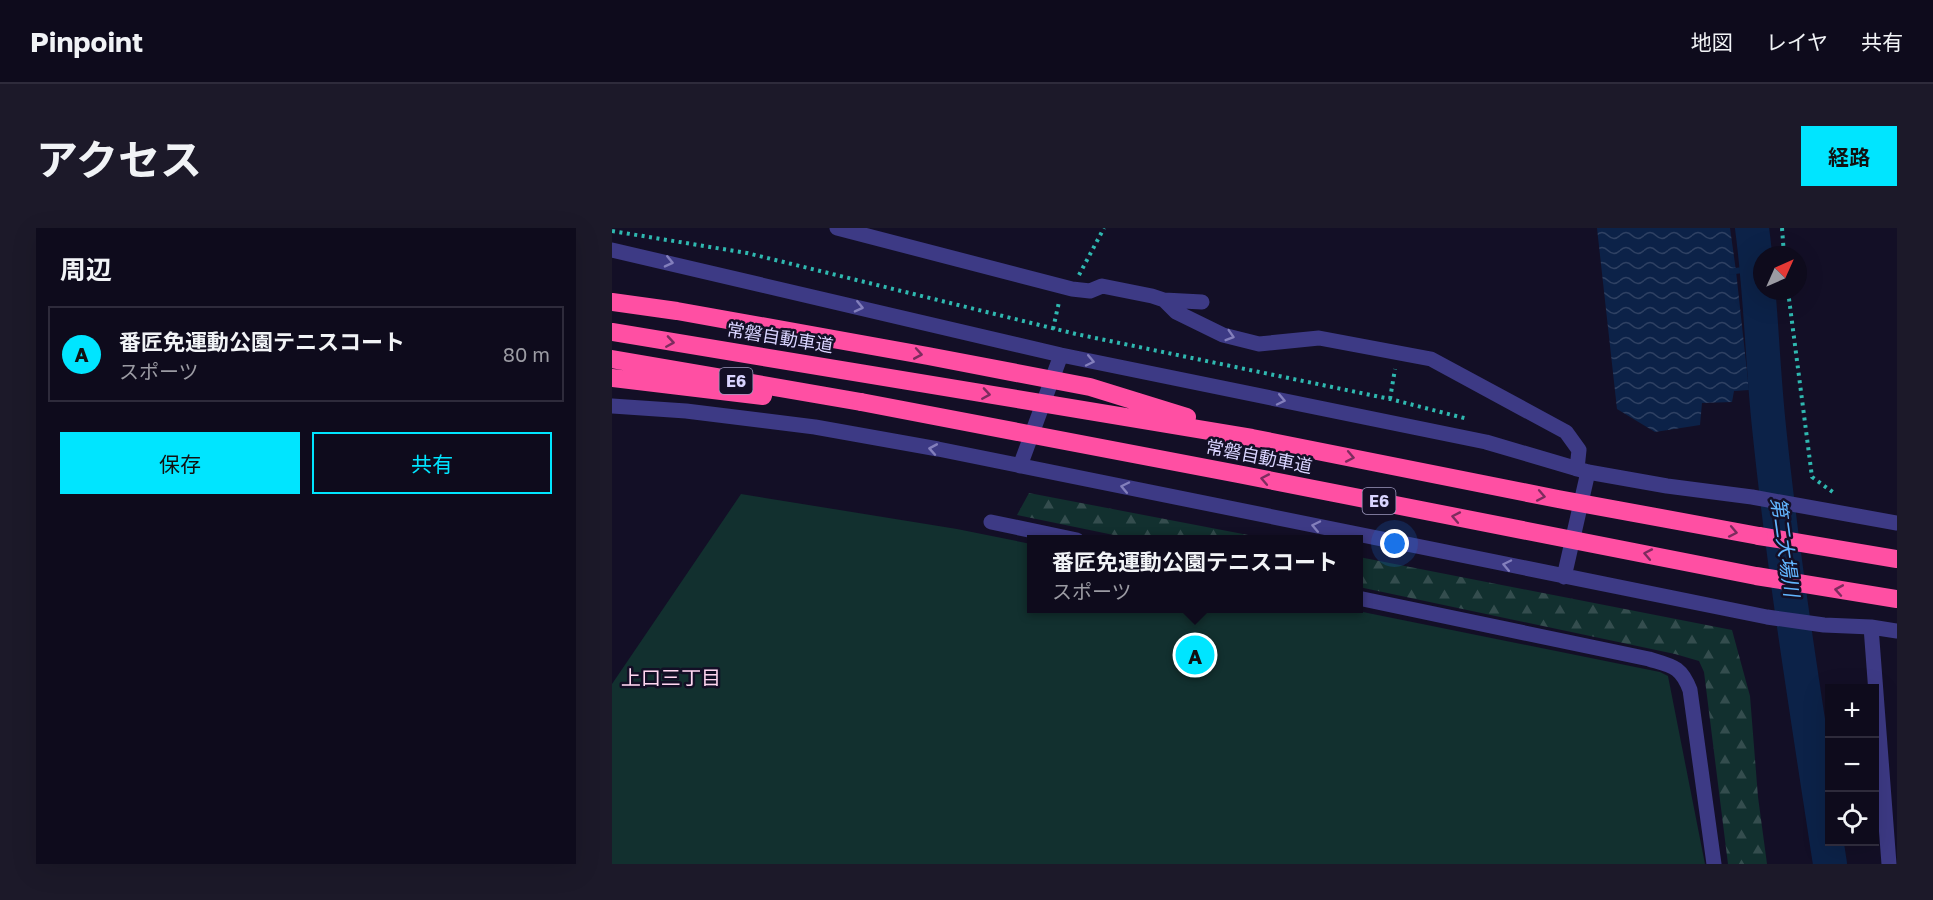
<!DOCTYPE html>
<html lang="ja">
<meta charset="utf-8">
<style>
body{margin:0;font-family:"Golos Text","Noto Sans JP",sans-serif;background:#1c1929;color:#f1f3f6}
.controls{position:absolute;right:18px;bottom:18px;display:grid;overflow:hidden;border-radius:0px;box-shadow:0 6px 24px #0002}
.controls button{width:54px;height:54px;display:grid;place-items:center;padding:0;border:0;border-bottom:2px solid #2e2b3b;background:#0e0b1c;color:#f1f3f6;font:30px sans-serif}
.compass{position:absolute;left:1141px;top:18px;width:54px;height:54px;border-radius:50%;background:#0e0b1c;box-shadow:0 6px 24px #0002;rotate:45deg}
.you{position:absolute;left:783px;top:316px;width:21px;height:21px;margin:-15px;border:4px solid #fff;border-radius:50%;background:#1a73e8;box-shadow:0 0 0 9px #1a73e833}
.badge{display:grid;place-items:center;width:39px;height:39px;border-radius:50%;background:#00e5ff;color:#111;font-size:20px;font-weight:700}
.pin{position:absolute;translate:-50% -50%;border:3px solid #fff;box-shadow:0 2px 6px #0006}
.popup{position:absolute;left:415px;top:307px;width:336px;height:78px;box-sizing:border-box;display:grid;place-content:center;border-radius:0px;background:#0e0b1c;filter:drop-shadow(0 2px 4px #0005);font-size:20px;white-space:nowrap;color:#9b9ba3}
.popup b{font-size:22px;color:#f1f3f6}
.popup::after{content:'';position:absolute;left:50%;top:100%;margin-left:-12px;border:12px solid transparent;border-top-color:#0e0b1c}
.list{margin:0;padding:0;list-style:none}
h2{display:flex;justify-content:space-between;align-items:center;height:78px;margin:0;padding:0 24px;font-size:26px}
h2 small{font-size:20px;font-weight:400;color:#9b9ba3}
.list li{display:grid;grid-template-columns:39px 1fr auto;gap:18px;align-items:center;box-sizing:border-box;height:96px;margin:0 12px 12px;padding:0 12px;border:2px solid #2e2b3b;border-radius:0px}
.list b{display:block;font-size:22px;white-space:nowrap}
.list p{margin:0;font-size:20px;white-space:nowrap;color:#9b9ba3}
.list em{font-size:20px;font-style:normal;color:#9b9ba3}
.actions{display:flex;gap:12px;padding:18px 24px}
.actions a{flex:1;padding:14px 0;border:2px solid #00e5ff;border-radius:0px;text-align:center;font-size:21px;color:#00e5ff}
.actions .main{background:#00e5ff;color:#111}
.icon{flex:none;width:33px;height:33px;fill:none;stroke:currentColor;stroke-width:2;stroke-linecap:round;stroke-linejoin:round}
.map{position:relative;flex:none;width:1285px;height:636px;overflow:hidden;border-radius:0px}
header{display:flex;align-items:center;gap:36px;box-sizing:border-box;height:84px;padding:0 30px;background:#0e0b1c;border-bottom:2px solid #2e2b3b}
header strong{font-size:28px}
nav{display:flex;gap:33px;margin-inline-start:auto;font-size:21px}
.intro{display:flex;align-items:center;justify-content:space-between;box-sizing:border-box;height:144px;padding:0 36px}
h1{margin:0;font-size:42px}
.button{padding:15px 27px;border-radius:0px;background:#00e5ff;color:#111;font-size:21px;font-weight:700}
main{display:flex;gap:36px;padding:0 36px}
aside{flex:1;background:#0e0b1c;border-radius:0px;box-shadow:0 6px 24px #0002}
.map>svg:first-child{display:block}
.forest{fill:url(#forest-firs)}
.garden{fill:#12302f}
.water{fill:url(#water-waves)}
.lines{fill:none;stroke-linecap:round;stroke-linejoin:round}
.stream{stroke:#0c2248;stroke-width:6}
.river{stroke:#0c2248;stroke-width:34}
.path{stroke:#2fb8b0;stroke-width:4;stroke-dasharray:3 4.5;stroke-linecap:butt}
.minor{stroke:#3d3a85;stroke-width:15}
.highway{stroke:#ff4fa3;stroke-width:18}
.highway-bridge{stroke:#ff4fa3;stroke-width:18}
.oneway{stroke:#837fbc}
.oneway2{stroke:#7d2c5e}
.labels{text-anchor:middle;stroke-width:5;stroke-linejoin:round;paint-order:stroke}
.shield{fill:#130f26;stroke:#9e99be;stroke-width:1.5}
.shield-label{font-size:16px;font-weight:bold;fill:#d9d4ff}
.street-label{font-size:18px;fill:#d9d4ff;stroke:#130f26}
.water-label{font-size:20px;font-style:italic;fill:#62b6ff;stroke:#130f26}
.neighbourhood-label{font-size:20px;fill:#ffd6f0;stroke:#130f26}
</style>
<header>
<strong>Pinpoint</strong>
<nav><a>地図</a><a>レイヤ</a><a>共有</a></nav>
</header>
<div class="intro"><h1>アクセス</h1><a class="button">経路</a></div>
<main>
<aside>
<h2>周辺<small></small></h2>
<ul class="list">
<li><span class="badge">A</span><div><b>番匠免運動公園テニスコート</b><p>スポーツ</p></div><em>80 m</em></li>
</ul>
<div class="actions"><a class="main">保存</a><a>共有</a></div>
</aside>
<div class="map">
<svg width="1285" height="636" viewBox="0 0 1285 636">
<defs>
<pattern id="forest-firs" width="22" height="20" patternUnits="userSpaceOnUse" patternTransform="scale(1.5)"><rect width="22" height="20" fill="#12302f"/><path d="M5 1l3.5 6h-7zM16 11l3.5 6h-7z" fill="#344d4e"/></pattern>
<pattern id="water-waves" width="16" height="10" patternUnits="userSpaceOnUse" patternTransform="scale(1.5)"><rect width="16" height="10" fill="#0c2248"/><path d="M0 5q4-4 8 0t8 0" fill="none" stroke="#2f4163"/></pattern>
</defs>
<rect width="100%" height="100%" fill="#130f26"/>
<path class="forest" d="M 417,265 L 657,311 L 521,311 L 405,287 Z
M 747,329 L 1120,402 L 1138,468 L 1146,569 L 1155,636 L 1116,636 L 1092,444 L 1087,433 L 1063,426 L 747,359 Z"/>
<path class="garden" d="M 129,266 L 345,301 L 419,316 L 420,380 L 736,381 L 1048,444 L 1056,448 L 1093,636 L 0,636 L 0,456 Z"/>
<path class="water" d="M 985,0 L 1118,0 L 1124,43 L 1137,162 L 1122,163 L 1120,174 L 1090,175 L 1088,197 L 1043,204 L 1005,181 Z"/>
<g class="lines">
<path class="stream" d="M 1116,44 L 1145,40"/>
<path class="river" d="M 1140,0 C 1149,66 1150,133 1157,199 C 1172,345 1196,491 1218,636"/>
<path class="path" d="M 1170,0 L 1172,27
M 0,3 L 135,25 L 464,106 L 778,171 L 856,191
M 467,47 L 492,0
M 1176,63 L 1200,249 L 1222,265
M 441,101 L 447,74
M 778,171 L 783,141"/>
<path class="minor" d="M 225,0 L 460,61 L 478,63 L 490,58 L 540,68 L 552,72 L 564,84 L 611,107 L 647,116 L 707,110 L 819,131 L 954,204 L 967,222 L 965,241
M 0,22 L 449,127 L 874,214 L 976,244 L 1055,258 L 1140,269 L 1285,295
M 552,72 L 590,74
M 0,178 L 74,183 L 203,199 L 326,221 L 1155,389 L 1212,397 L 1259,399 L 1285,403
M 408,238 L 449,127
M 379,294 L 465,312
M 952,349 L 976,244
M 746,370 L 1037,431 C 1060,438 1069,438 1078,462 L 1102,636
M 1259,399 L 1277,636"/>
<path class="highway" d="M 0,131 L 249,174
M 0,150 L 151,168
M 1147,308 L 1285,331"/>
<path class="highway-bridge" d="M 0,74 L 65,83 L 316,128 L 478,159 L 575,189
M 0,104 L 640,210 L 946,271 L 1147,308
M 249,174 L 626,246 L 1144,348 L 1285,371"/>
</g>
<defs><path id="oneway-chevron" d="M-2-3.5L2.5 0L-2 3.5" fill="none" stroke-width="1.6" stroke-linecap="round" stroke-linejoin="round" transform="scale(1.5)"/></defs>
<g class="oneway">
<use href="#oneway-chevron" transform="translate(57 34) rotate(13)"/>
<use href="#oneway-chevron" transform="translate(247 79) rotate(13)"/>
<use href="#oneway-chevron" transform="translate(618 108) rotate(17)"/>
<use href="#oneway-chevron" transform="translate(478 133) rotate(12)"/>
<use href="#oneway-chevron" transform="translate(669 172) rotate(12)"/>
<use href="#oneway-chevron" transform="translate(321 221) rotate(-170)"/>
<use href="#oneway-chevron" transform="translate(513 259) rotate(-168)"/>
<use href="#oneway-chevron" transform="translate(704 298) rotate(-168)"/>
<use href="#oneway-chevron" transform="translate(895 337) rotate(-168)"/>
</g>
<g class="oneway2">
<use href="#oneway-chevron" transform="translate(58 114) rotate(9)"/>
<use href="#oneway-chevron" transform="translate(306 126) rotate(10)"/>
<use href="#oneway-chevron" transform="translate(374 166) rotate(9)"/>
<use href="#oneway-chevron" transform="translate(738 229) rotate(11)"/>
<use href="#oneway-chevron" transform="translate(653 251) rotate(-169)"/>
<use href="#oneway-chevron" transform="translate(929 268) rotate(11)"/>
<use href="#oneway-chevron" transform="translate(844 289) rotate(-169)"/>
<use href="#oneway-chevron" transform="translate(1121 304) rotate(11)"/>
<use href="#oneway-chevron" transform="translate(1036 326) rotate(-169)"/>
<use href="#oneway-chevron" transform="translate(1227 362) rotate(-170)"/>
</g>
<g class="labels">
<g class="shield">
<rect x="107.5" y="140" width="33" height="26" rx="4.5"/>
<rect x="750.5" y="260" width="33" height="26" rx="4.5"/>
</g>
<g class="shield-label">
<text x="124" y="159">E6</text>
<text x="767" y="279">E6</text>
</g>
<g class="street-label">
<text transform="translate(168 110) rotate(9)" y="6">常磐自動車道</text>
<text transform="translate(647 229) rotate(11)" y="6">常磐自動車道</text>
</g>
<g class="water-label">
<text transform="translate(1173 319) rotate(82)" y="7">第二大場川</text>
</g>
<g class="neighbourhood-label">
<text x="59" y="457">上口三丁目</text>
</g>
</g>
</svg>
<div class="controls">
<button>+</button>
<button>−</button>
<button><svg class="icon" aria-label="locate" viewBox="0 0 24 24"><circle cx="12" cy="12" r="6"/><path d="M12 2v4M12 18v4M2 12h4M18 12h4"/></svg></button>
</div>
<svg class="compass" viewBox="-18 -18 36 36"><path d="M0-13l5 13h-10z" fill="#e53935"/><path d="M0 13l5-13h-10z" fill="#9b9ba3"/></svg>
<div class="you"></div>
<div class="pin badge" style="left:583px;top:427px">A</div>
<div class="popup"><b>番匠免運動公園テニスコート</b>スポーツ</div>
</div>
</main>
